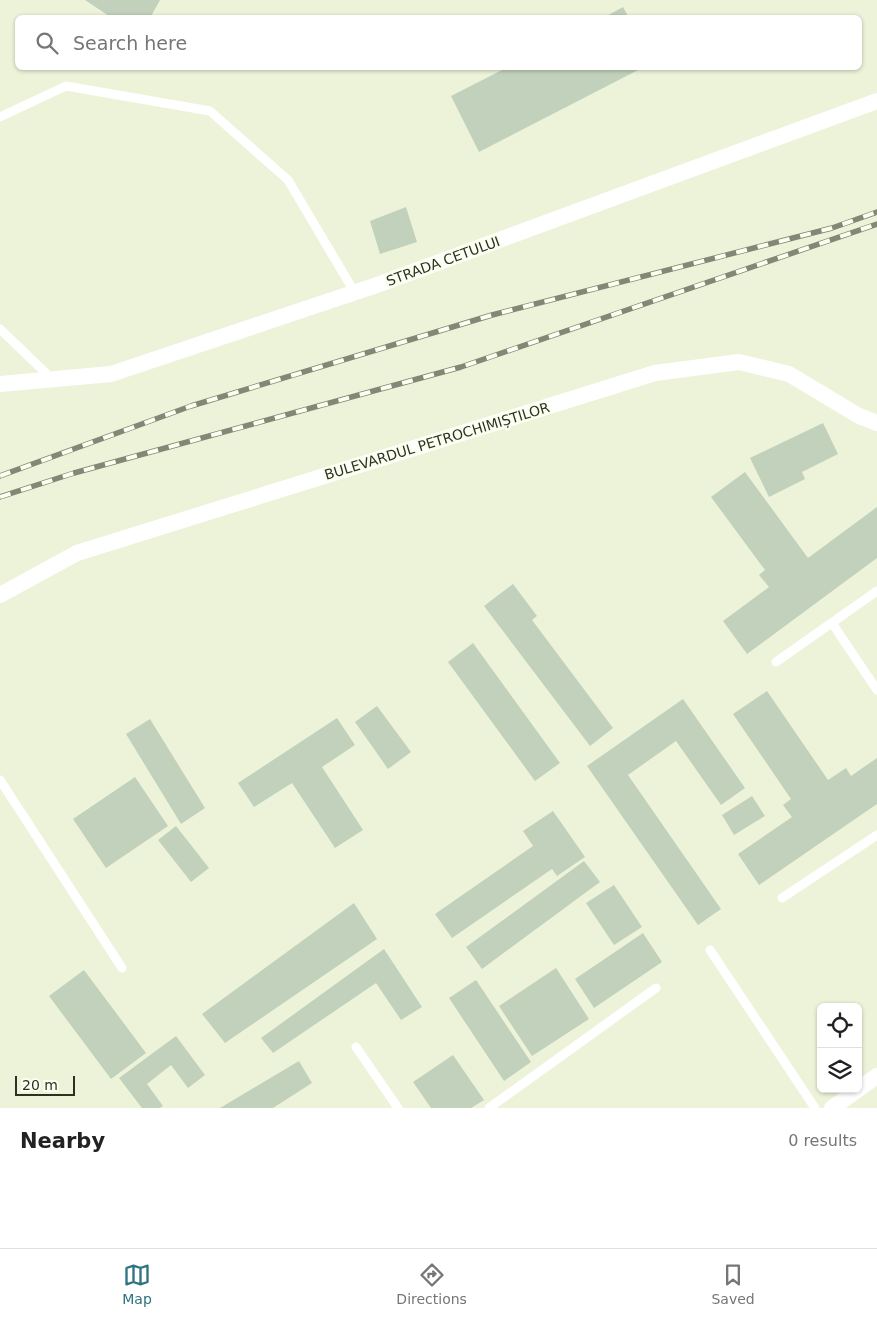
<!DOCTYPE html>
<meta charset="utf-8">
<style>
body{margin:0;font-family:"DejaVu Sans",sans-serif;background:#f6f6f6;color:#222}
.controls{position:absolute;right:15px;bottom:15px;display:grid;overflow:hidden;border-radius:8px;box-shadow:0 1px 4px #0004}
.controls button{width:45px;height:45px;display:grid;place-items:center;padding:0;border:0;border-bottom:1px solid #e0e0e0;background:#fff;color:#222;font:25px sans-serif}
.scale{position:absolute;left:15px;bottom:12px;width:60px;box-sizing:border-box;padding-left:5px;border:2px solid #2e3026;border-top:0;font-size:14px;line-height:18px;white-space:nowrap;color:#2e3026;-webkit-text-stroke:4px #fbffef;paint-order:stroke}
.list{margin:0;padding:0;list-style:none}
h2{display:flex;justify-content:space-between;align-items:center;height:65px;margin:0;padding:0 20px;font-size:21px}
h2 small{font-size:16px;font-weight:400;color:#767676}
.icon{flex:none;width:28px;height:28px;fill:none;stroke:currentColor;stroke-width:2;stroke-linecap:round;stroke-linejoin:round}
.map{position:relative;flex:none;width:877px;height:1108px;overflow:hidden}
.search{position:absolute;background:#fff;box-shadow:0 1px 4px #0004;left:15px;right:15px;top:15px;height:55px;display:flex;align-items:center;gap:12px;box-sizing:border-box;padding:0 18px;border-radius:8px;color:#767676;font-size:19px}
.sheet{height:140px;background:#fff}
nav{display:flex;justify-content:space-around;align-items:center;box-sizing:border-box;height:70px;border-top:1px solid #e0e0e0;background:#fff;font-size:14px;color:#767676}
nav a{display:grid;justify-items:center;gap:2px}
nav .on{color:#2d7380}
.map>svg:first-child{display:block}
.building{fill:#c2d1bb}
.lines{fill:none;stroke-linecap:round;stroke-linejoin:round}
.lane{stroke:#fff;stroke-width:9}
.street{stroke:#fff;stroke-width:16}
.rail-casing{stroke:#838776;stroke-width:5.5}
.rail{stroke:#fbffef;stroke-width:4;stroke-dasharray:11;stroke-linecap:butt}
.labels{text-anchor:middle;stroke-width:5;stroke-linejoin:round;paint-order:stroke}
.street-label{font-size:14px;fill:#2e3026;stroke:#fbffef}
</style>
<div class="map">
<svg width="877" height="1108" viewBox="0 0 877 1108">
<rect width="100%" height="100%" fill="#edf3d9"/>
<path class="building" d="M 85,0 L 160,0 L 150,18 L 112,18 Z
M 623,7 L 629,18 L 603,18 Z
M 506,68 L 642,68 L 479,152 L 451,96 Z
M 406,207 L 417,242 L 380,254 L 370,221 Z
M 823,423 L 838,454 L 802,472 L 805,479 L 769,497 L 750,458 Z
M 745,472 L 808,558 L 877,507 L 877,558 L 747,654 L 723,621 L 769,587 L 759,575 L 765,570 L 711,497 Z
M 513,584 L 537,616 L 532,620 L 613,728 L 590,746 L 484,606 Z
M 473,643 L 560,763 L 535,781 L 448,662 Z
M 767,691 L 828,780 L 846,768 L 851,776 L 877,758 L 877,804 L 759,885 L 738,854 L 792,817 L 783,805 L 791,799 L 733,714 Z
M 683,699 L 745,788 L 721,805 L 676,741 L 628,775 L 721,909 L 698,925 L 587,766 Z
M 377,706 L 411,752 L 388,769 L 355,722 Z
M 337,718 L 355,745 L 322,767 L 363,830 L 335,848 L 292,783 L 254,807 L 238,783 Z
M 150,719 L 205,808 L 181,824 L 126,734 Z
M 135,777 L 168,826 L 106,868 L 73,819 Z
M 752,796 L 765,816 L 734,835 L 722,815 Z
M 553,811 L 585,857 L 557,876 L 552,869 L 452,938 L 435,914 L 533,846 L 523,831 Z
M 176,826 L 209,868 L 191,882 L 158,840 Z
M 584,861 L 600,882 L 482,969 L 466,947 Z
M 614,885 L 642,927 L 614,945 L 586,903 Z
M 354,903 L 377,939 L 225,1043 L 202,1014 Z
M 643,933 L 662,962 L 594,1008 L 575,979 Z
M 384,949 L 422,1007 L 401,1020 L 376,983 L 273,1053 L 261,1038 Z
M 556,968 L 589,1019 L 532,1056 L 499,1006 Z
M 84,970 L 146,1053 L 111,1079 L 49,996 Z
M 476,980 L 531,1062 L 504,1081 L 449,998 Z
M 176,1036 L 205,1075 L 188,1088 L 171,1065 L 147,1084 L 163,1106 L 160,1108 L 142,1108 L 119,1078 Z
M 453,1055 L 484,1100 L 471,1108 L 431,1108 L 413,1082 Z
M 299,1061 L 312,1083 L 273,1108 L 220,1108 Z"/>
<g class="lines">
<path class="lane" d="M 0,117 L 66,86 L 210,111 L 288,180 L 355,293
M 0,329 L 52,379
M 832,623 L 877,690
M 776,662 L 877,591
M 0,780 L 122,968
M 782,898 L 877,835
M 710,950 L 815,1108
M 356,1047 L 398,1108
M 489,1108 L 656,988"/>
<path class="street" d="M 0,384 L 111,374 L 377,285 L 877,101
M 0,595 L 77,553 L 655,373 L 739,362 L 789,374 L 859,416 L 877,423
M 832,1108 L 877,1076"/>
<g class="rail-casing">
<path id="rail" d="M 0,476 L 191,406 L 492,315 L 832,228 L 877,212
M 0,497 L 74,473 L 461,367 L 877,224"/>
</g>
<use href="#rail" class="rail"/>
</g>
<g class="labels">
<g class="street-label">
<text transform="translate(443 261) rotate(-20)" y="5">STRADA CETULUI</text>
<text transform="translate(437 441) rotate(-17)" y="5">BULEVARDUL PETROCHIMIȘTILOR</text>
</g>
</g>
</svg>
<div class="controls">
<button><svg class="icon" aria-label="locate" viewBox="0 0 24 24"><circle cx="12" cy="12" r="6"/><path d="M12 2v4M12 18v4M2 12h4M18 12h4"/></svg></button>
<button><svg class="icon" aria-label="layers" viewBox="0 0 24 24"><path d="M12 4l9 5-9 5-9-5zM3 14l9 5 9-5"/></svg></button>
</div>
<div class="scale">20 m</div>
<div class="search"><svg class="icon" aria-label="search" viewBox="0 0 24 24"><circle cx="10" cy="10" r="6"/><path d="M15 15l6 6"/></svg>Search here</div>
</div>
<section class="sheet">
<h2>Nearby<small>0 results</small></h2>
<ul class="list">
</ul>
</section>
<nav>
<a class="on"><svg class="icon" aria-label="map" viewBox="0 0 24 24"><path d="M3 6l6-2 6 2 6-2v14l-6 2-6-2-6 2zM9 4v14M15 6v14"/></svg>Map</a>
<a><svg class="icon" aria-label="directions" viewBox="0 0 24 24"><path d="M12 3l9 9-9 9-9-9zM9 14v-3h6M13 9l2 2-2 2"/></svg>Directions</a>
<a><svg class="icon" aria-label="saved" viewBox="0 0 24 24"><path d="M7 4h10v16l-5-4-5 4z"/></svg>Saved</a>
</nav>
